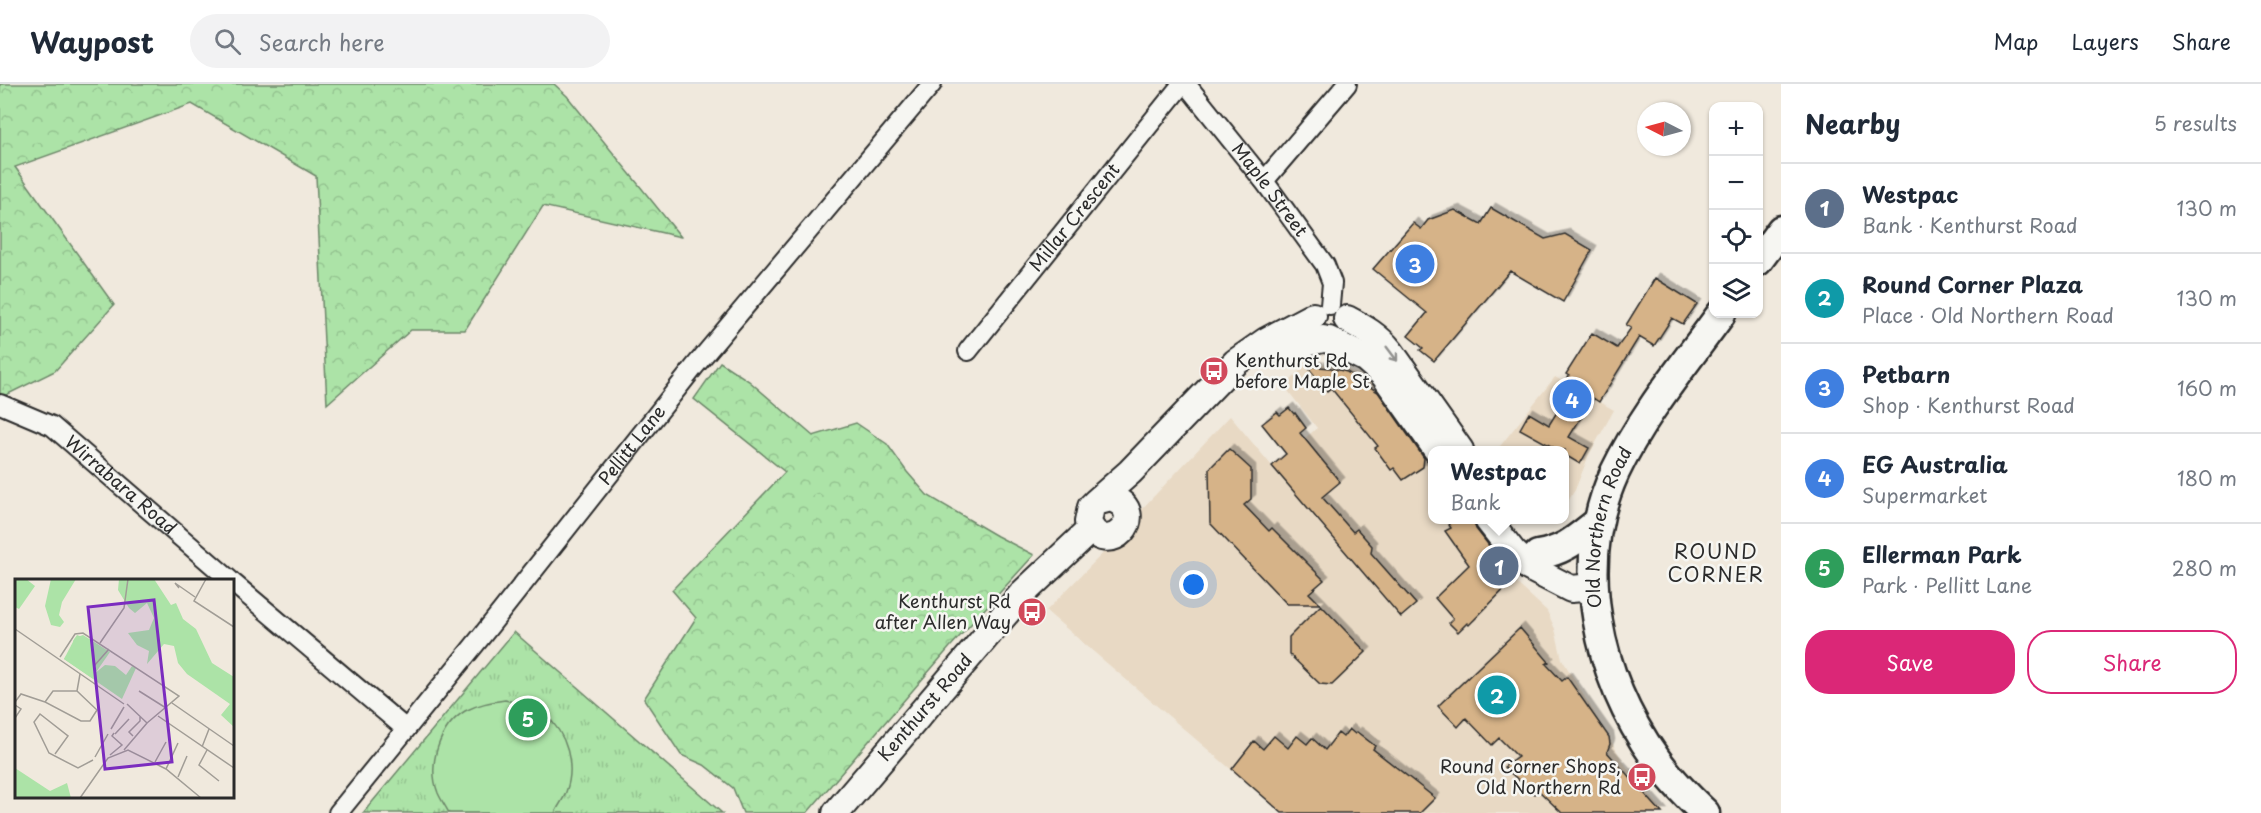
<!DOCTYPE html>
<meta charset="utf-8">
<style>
body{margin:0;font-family:"Playpen Sans",sans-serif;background:#f2f2f3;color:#1f2937}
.controls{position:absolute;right:18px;top:18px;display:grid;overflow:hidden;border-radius:12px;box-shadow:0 2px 4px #0004}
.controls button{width:54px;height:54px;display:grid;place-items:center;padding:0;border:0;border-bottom:2px solid #e0e1e3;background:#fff;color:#1f2937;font:30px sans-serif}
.compass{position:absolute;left:1637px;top:18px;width:54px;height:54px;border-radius:50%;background:#fff;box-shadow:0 2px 4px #0004;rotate:276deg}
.you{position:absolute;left:1194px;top:501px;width:21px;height:21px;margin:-15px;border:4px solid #fff;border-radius:50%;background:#1a73e8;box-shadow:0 0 0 9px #1a73e833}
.badge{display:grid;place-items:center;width:39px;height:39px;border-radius:50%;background:#db2777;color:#fff;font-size:20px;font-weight:700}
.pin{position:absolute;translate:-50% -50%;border:3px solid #fff;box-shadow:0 2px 6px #0006}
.popup{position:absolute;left:1428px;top:362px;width:141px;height:78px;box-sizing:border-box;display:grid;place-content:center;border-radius:12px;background:#fff;filter:drop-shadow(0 2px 4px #0005);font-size:20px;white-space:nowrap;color:#747a83}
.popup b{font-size:22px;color:#1f2937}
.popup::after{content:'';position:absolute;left:50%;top:100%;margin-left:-12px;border:12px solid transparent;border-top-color:#fff}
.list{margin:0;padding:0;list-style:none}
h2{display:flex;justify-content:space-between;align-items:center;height:78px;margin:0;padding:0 24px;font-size:26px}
h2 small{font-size:20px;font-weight:400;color:#747a83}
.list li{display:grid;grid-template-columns:39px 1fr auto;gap:18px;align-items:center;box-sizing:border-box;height:90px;padding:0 24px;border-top:2px solid #e0e1e3}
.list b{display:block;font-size:22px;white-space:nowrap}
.list p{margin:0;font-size:20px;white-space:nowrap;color:#747a83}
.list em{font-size:20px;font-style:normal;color:#747a83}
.actions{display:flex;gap:12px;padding:18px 24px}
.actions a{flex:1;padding:14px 0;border:2px solid #db2777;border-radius:24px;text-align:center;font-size:21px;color:#db2777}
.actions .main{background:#db2777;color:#fff}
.icon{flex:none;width:33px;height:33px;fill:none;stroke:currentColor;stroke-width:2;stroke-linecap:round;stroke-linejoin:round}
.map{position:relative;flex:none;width:1781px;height:729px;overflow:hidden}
header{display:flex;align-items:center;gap:36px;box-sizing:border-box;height:84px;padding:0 30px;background:#fff;border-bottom:2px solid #e0e1e3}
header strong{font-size:28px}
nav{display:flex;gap:33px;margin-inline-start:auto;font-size:21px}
.search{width:420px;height:54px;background:#f2f2f3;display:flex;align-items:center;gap:15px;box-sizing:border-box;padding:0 21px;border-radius:33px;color:#747a83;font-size:22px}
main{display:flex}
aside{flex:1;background:#fff}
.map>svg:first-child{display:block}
.built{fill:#e8d9c4}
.grass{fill:url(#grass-tufts);stroke:#6c8769;stroke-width:1.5}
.forest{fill:url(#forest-crowns);stroke:#6c8769;stroke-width:1.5}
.garden{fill:#ace3a7;stroke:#6c8769;stroke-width:1.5}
.building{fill:#d6b388;stroke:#2b2b2b;stroke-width:1.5;filter:url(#shadow)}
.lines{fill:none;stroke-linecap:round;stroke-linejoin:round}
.minor-casing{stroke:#2b2b2b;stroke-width:22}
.secondary-casing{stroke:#2b2b2b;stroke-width:30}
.primary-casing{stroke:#2b2b2b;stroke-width:33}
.minor{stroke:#f6f6f2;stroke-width:18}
.secondary{stroke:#f6f6f2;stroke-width:26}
.primary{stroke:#f6f6f2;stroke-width:28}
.oneway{stroke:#90908e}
.labels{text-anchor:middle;stroke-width:5;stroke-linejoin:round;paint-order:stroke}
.street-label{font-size:18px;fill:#2b2b2b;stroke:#f6f6f2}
.poi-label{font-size:18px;fill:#2b2b2b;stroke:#f6f6f2;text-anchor:end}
.neighbourhood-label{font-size:20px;letter-spacing:1.5px;fill:#2b2b2b;stroke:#f6f6f2}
.inset-road{fill:none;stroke:#a19d96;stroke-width:1.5}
.view{fill:#7b2cbf;fill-opacity:0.15;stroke:#7b2cbf;stroke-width:3}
.inset-edge{fill:none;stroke:#2b2b2b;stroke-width:3}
</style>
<header>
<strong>Waypost</strong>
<div class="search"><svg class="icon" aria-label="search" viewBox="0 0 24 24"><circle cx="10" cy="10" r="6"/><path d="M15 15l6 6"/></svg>Search here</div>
<nav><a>Map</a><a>Layers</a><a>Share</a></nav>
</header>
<main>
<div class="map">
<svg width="1781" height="729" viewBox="0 0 1781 729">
<defs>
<pattern id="grass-tufts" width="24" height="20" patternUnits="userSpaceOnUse" patternTransform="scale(1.5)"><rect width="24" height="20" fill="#ace3a7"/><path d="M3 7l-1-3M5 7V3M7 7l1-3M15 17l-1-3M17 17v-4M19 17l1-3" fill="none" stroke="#94c390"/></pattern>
<pattern id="forest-crowns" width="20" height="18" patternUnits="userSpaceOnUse" patternTransform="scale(1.5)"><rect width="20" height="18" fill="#ace3a7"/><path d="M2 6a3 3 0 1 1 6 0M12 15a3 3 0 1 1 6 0" fill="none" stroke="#94c390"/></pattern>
<filter id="shadow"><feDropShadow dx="4.5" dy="-4.5" stdDeviation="0" flood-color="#0004"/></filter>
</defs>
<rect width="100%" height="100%" fill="#f0e9dd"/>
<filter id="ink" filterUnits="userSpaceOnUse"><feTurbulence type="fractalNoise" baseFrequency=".0167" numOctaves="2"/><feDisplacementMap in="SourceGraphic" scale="12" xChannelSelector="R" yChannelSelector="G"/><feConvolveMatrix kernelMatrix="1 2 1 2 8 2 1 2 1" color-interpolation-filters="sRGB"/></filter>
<g filter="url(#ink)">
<path class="built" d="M 1306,280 L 1325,280 L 1348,286 L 1369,296 L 1382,308 L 1433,381 L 1433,436 L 1471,436 L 1512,495 L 1547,527 L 1555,545 L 1562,575 L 1627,684 L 1665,729 L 1282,729 L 1046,527 L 1113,459 L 1138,429 L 1230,332 L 1272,382 L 1317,344 L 1285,303 Z
M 1555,293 L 1614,326 L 1589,371 L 1575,406 L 1565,422 L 1565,366 L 1497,366 Z"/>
<path class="grass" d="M 514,548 L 722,729 L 363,729 Z"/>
<path class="forest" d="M 0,0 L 554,0 L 567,12 L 681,153 L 543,122 L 465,246 L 411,246 L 327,320 L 316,92 L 192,20 L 15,83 L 114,221 L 55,287 L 0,314 Z
M 720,278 L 749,297 L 813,352 L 856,339 L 887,360 L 907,388 L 927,411 L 997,452 L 1034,471 L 950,563 L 807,729 L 743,729 L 733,704 L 704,681 L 681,671 L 644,615 L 696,534 L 672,506 L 785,388 L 694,315 Z"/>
<path class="garden" d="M 505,616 C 519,619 533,622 545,631 C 567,649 576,682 566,708 C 564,715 558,722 555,729 L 449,729 C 446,723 441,716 438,709 C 427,681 439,643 465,627 C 478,620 491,618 505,616 Z"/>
<path class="building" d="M 1491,124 L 1545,155 L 1565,150 L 1592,166 L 1563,218 L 1510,187 L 1434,277 L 1420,266 L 1423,264 L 1408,252 L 1427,229 L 1373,185 L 1413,139 L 1421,145 L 1428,136 L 1455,126 L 1481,140 Z
M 1655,194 L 1697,220 L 1683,240 L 1672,234 L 1654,262 L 1639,253 L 1599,318 L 1593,314 L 1569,353 L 1589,364 L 1580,380 L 1565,371 L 1565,366 L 1558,366 L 1520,345 L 1529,329 L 1549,341 L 1562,320 L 1558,318 L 1562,312 L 1559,310 L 1569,292 L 1566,290 L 1592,249 L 1617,264 L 1631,244 L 1626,241 Z
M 1307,282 L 1331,284 L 1347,288 L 1378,308 L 1424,374 L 1423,383 L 1403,396 L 1394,384 L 1391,386 L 1375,364 L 1378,362 L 1331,304 L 1327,307 Z
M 1289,324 L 1294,330 L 1295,329 L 1306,344 L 1300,349 L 1340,398 L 1322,413 L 1353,448 L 1357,445 L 1372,462 L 1371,469 L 1416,520 L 1401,533 L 1272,382 L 1286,370 L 1262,340 L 1277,328 L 1280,331 Z
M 1229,365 L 1251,385 L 1251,415 L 1244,421 L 1269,447 L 1272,444 L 1324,496 L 1309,509 L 1320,520 L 1287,520 L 1210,439 L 1209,385 Z
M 1445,435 L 1473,435 L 1476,445 L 1501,477 L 1517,492 L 1469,541 L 1467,539 L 1458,548 L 1449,539 L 1453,535 L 1435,514 L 1469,481 L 1445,447 L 1451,444 Z
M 1321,521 L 1366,568 L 1332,601 L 1320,600 L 1289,570 L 1289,553 Z
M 1520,544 L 1549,578 L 1546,580 L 1562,597 L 1567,593 L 1609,653 L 1610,660 L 1607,668 L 1662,729 L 1562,729 L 1538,706 L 1534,710 L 1504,683 L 1518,673 L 1499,654 L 1492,661 L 1466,634 L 1458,643 L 1438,622 Z
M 1349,645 L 1355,650 L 1357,648 L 1375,662 L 1373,665 L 1435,714 L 1420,729 L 1282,729 L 1232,685 L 1254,657 L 1263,665 L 1274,652 L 1288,664 L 1297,652 L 1307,660 L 1312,654 L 1325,666 L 1338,649 L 1343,653 Z"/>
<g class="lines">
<g class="minor-casing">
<g id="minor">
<path id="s1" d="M 1186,0 L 1264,97 L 1325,181 L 1332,199 L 1330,221"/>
<path d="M 1264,97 L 1347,0"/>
<path id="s2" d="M 968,267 L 1182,0"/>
<path id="s3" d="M 0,320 L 52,342 L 230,496"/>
<path d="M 232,498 L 406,645"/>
<path id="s4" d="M 338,729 L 481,553 L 695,282 L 932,0"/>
</g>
</g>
<g class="secondary-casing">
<g id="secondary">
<path d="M 1347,235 C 1364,244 1378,252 1390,267 L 1460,366"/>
<path d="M 1329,256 L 1366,275 L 1384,291 L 1437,366"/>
<path d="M 1271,267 L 1323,255"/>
<path d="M 1096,418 L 1111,414 C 1153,429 1105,479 1088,438 L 1091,423 L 1096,418 L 1130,388 L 1236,278 L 1266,257 L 1313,232"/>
<path d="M 1488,436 L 1513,468 L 1530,484 L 1571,505 L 1594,503"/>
<path id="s5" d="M 836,729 L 1023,509 L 1091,445"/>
</g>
</g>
<g class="primary-casing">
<g id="primary">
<path d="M 1758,177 L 1781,146"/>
<path d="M 1538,471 C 1566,466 1576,455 1598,438"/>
<path id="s6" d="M 1705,729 C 1687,712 1670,695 1656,675 C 1598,594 1572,481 1615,388 C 1642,331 1684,281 1721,230"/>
</g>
</g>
<use href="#minor" class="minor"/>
<use href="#secondary" class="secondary"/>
<use href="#primary" class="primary"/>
</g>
<defs><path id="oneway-shaft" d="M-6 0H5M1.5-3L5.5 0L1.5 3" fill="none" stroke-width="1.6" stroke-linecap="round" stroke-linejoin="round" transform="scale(1.5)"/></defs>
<use class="oneway" href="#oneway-shaft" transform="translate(1392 270) rotate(53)"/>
</g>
<defs>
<g id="bus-disc" transform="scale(1.5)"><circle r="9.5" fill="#d1495b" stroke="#f6f6f2"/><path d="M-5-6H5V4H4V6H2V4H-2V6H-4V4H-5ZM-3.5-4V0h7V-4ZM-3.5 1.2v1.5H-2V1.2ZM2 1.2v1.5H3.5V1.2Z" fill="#fff"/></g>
</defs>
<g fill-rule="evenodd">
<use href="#bus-disc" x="1214" y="287"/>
<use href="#bus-disc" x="1032" y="528"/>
<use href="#bus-disc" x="1642" y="693"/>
</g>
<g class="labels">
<g class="street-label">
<text dy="6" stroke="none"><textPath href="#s1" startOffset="135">Maple Street</textPath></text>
<text dy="6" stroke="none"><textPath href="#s2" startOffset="171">Millar Crescent</textPath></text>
<text dy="6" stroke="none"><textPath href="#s4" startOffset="471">Pellitt Lane</textPath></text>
<text dy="6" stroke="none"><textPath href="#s3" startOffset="147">Wirrabara Road</textPath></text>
<text dy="6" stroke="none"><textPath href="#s6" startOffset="320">Old Northern Road</textPath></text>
<text dy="6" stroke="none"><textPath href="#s5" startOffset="138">Kenthurst Road</textPath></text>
</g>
<g class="poi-label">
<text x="1235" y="283" text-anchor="start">Kenthurst Rd<tspan x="1235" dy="21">before Maple St</tspan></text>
<text x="1011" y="524">Kenthurst Rd<tspan x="1011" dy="21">after Allen Way</tspan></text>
<text x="1621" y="689">Round Corner Shops,<tspan x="1621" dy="21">Old Northern Rd</tspan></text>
</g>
<g class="neighbourhood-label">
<text x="1716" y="475">ROUND<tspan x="1716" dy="23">CORNER</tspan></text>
</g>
</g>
<g transform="translate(15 495)">
<rect width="219" height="219" fill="#f0e9dd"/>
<path d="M 68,56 L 95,73 L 77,99 L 49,80 L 60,59 Z" fill="#ace3a7"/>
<path d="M 36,0 L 61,0 L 47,23 L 44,36 L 49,43 L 45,48 L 36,46 L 30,27 ZM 104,0 L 139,0 L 156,26 L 161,24 L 168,40 L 181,50 L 197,84 L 219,98 L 219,148 L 206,136 L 215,125 L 172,95 L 163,84 L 159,67 L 149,65 L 132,85 L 134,72 L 122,66 L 113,54 L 134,51 L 139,39 L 132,24 L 120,34 L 114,29 L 103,11 ZM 62,56 L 77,62 L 68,73 L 65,86 L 79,95 L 90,86 L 100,87 L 111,96 L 117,87 L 121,89 L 107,120 L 49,80 L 51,77 L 59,82 L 64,75 L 58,62 ZM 0,189 L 35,212 L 52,204 L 56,219 L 0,219 Z" fill="#ace3a7"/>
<path d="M 0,0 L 11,0 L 20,7 L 4,30 L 0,28 Z" fill="#ace3a7"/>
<path class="inset-road" d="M 191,0 L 179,22 L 219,48M 164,9 L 160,4 L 180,18M 0,50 L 109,125M 85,64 L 109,29 L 113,0M 45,78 L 60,55 L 68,54 L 164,117 L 132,144M 79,87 L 94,70M 62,112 L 38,112 L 30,123 L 66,142 L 75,142 L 82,131 L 62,112 L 65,95M 124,112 L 151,129M 0,123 L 6,115 L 30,123M 157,124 L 219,167M 0,126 L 6,130 L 0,139M 143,137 L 219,189M 96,150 L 109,128M 100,155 L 114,140M 118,157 L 114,153 L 125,142 L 125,138M 187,168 L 194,150M 109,171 L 132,144 L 112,125M 192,171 L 184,186 L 204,202M 40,175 L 53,157 L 25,135 L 19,143 L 34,174 L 63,189 L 78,181M 95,176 L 107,166 L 97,157 L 99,154M 80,178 L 93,155M 140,183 L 151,163M 151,190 L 163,164M 163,198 L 172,177M 65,219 L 93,179 L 113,171 L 151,190 L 186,219"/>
<path class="view" d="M 139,21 L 157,183 L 90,190 L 73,28 Z"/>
<rect width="219" height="219" class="inset-edge"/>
</g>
</svg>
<div class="controls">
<button>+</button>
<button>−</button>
<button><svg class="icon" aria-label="locate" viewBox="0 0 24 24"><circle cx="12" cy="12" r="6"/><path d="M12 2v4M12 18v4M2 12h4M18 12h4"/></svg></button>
<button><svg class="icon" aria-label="layers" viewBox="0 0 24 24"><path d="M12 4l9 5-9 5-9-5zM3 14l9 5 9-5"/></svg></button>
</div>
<svg class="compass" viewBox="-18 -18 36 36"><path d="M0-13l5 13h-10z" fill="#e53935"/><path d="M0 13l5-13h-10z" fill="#747a83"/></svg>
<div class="you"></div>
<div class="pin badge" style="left:1499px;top:482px;background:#5c6f8a">1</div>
<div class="popup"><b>Westpac</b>Bank</div>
<div class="pin badge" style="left:1497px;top:611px;background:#0f9aa8">2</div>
<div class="pin badge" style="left:1415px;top:180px;background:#3f7fe0">3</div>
<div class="pin badge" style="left:1572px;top:315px;background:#3f7fe0">4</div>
<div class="pin badge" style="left:528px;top:634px;background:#2e9e5b">5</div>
</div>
<aside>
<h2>Nearby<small>5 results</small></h2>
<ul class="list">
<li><span class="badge" style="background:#5c6f8a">1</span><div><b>Westpac</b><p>Bank · Kenthurst Road</p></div><em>130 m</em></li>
<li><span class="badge" style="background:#0f9aa8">2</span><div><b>Round Corner Plaza</b><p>Place · Old Northern Road</p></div><em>130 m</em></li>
<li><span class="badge" style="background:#3f7fe0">3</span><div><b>Petbarn</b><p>Shop · Kenthurst Road</p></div><em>160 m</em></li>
<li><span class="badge" style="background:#3f7fe0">4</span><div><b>EG Australia</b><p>Supermarket</p></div><em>180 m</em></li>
<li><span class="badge" style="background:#2e9e5b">5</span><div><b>Ellerman Park</b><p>Park · Pellitt Lane</p></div><em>280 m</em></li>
</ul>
<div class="actions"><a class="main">Save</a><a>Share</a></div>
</aside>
</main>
